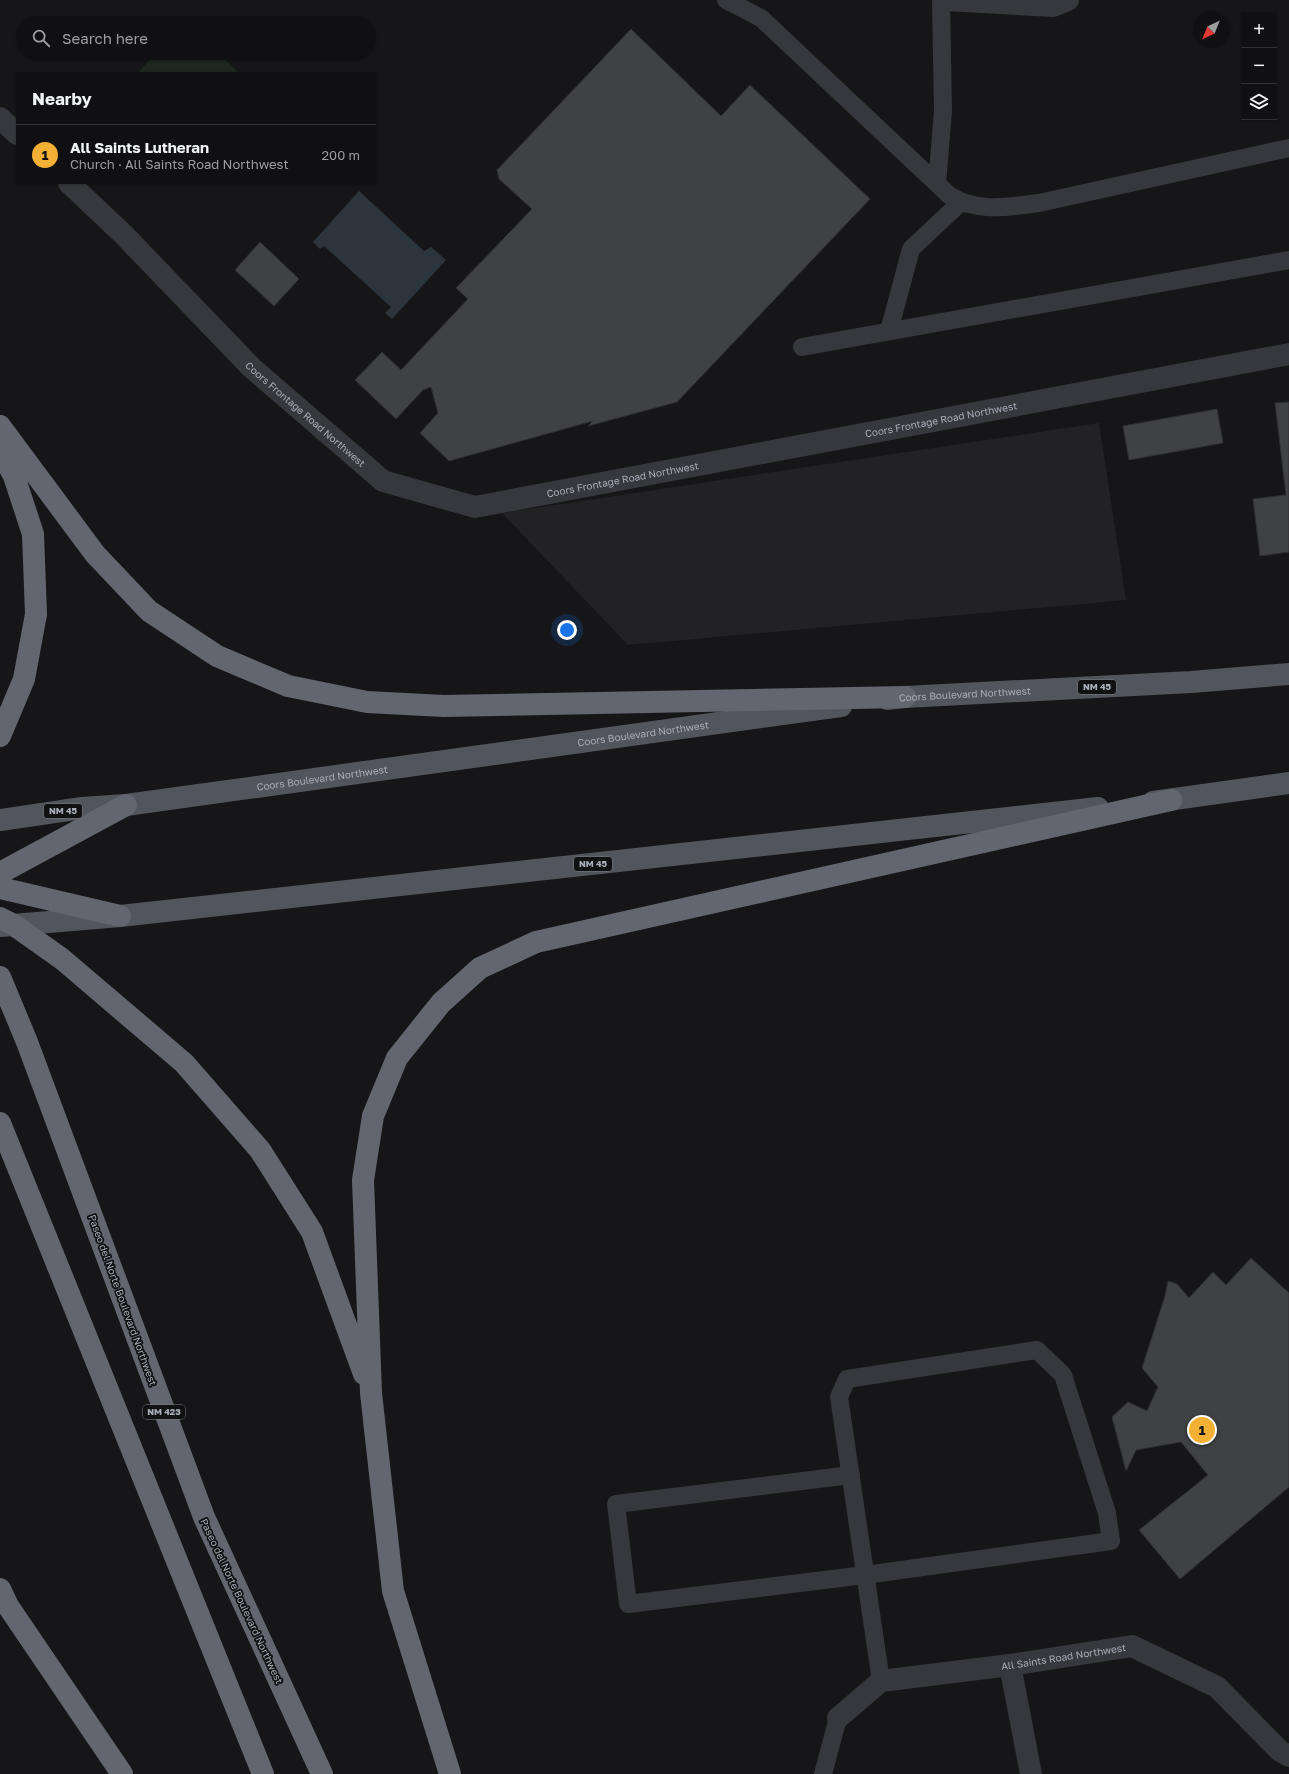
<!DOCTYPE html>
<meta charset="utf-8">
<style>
body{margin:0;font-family:"Golos Text",sans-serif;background:#1e1e20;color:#f1f3f6}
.controls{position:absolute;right:12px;top:12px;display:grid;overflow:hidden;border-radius:0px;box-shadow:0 1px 3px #0004}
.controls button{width:36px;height:36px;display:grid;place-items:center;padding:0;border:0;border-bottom:1px solid #303032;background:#101012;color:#f1f3f6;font:20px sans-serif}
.compass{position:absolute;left:1193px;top:12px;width:36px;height:36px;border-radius:50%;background:#101012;box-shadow:0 1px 3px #0004;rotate:223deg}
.you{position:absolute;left:567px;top:630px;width:14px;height:14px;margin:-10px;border:3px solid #fff;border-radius:50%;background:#1a73e8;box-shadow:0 0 0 6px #1a73e833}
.badge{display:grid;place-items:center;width:26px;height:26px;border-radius:50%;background:#f2b134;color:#111;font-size:13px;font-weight:700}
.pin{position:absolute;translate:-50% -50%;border:2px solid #fff;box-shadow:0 1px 4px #0006}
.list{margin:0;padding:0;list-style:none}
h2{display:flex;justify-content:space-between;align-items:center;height:52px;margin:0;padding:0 16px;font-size:17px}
h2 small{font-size:13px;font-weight:400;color:#9c9d9f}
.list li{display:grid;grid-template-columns:26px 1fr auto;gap:12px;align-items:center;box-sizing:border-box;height:60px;padding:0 16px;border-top:1px solid #303032}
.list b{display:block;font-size:15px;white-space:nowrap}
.list p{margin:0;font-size:13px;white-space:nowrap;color:#9c9d9f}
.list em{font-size:13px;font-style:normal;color:#9c9d9f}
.icon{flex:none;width:22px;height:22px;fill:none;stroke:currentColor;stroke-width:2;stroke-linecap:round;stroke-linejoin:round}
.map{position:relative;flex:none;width:1289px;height:1774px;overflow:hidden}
.search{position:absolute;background:#101012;box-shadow:0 1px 3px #0004;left:16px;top:16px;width:360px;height:44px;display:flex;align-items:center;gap:10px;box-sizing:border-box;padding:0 14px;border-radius:22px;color:#9c9d9f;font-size:15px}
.panel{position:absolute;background:#101012;box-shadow:0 1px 3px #0004;left:16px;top:72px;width:360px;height:112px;border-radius:0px}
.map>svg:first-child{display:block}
.built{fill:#222225}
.green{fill:#1e261f}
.water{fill:#2c353c}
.building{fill:#404145;stroke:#303034}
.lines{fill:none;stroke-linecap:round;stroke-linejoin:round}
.lane{stroke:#37383d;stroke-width:18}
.street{stroke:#37383d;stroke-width:22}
.primary{stroke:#53555c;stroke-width:22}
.highway{stroke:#63666e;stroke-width:22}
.labels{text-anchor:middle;stroke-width:3.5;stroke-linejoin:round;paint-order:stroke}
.shield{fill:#111113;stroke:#7b7e86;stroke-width:1}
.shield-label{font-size:9px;font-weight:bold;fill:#a8adb8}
.street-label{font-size:10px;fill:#a8adb8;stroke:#111113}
</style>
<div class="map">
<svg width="1289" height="1774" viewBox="0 0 1289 1774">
<rect width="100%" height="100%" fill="#161618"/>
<path class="built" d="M 1099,423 L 1126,600 L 628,645 L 502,513 Z"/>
<path class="green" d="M 156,53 L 218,53 L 239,73 L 138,73 Z"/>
<path class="water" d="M 359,191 L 424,251 L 431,247 L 446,260 L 392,319 L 385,313 L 391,307 L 324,246 L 320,249 L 313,242 Z"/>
<path class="building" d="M 631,29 L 721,116 L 750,85 L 870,199 L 677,402 L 588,426 L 593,421 L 449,461 L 420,433 L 438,413 L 431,387 L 423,390 L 396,419 L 355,380 L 382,352 L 401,370 L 468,299 L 456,288 L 532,209 L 499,179 L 497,170 Z
M 260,242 L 299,279 L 274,306 L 235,270 Z
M 1289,402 L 1289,552 L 1260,556 L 1253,499 L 1286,495 L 1275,403 Z
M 1217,409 L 1223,443 L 1129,460 L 1123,426 Z
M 1251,1258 L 1289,1293 L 1289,1487 L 1180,1579 L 1139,1530 L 1208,1475 L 1181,1442 L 1136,1450 L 1126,1471 L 1112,1417 L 1128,1402 L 1147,1411 L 1158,1387 L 1142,1368 L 1165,1296 L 1168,1281 L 1177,1284 L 1189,1298 L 1213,1272 L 1226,1285 Z"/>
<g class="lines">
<path class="lane" d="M 726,0 L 761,18 L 949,195 C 976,213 1009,207 1039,203 L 1289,148
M 937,184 L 943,111 L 941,0
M 889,331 L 911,249 L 961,202
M 802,347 L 1289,260
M 851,1475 L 616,1504 L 628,1604 L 865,1575 L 1111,1541 L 1107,1513 L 1063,1375 L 1037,1350 L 847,1379 L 839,1397 L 881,1681
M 823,1774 L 838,1718"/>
<g class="street">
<path d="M 946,0 L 1053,6 L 1068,0"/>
<path d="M 0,118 L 17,134"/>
<path id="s1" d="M 69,183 L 123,234 L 252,368 L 383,481 L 475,507 L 1289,354"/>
<path d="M 1010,1665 L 1031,1774"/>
<path id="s2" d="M 838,1718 L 881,1681 L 1010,1665 L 1132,1646 L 1217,1687 L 1280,1751 L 1289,1756"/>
</g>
<g class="primary">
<path id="s3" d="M 887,699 L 905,697 L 1191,682 L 1289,674"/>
<path d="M 1153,802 L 1289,783"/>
<path id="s4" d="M 0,820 L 82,808 L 126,805 L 841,706"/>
<path d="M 1,926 L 120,916 L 1098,808"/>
</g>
<path class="highway" d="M 0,426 L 95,554 L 149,611 L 217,656 L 288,686 L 367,702 L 444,706 L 905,697
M 0,449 L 14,476 L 33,534 L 36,614 L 24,679 L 0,736
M 0,873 L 126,805
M 0,888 L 120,916
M 0,918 L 14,925 L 62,959 L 184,1063 L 260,1150 L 312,1232 L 364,1374
M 0,977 L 27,1042 L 204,1517 L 322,1774
M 0,1123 L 263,1774
M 0,1589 L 8,1606 L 122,1774
M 450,1774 L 393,1591 L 371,1393 L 363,1180 L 373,1116 L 397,1058 L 441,1003 L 480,968 L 536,942 L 1171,800"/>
</g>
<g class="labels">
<g class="shield">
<rect x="1078" y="680" width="38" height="14" rx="3"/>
<rect x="44" y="804" width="38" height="14" rx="3"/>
<rect x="574" y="857" width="38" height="14" rx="3"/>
<rect x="143" y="1405" width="42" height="14" rx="3"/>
</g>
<g class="shield-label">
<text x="1097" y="690">NM 45</text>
<text x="63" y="814">NM 45</text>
<text x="593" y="867">NM 45</text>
<text x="164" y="1415">NM 423</text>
</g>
<g class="street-label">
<text dy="4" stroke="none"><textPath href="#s1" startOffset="331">Coors Frontage Road Northwest</textPath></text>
<text dy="4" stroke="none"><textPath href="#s1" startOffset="1003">Coors Frontage Road Northwest</textPath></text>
<text dy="4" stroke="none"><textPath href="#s1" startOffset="679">Coors Frontage Road Northwest</textPath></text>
<text dy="4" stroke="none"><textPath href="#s3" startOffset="78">Coors Boulevard Northwest</textPath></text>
<text dy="4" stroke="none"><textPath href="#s4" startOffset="649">Coors Boulevard Northwest</textPath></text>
<text dy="4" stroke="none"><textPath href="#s4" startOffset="325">Coors Boulevard Northwest</textPath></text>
<text transform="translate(123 1300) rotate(70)" y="4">Paseo del Norte Boulevard Northwest</text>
<text transform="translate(242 1601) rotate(65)" y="4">Paseo del Norte Boulevard Northwest</text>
<text dy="4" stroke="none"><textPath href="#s2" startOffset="241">All Saints Road Northwest</textPath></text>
</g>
</g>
</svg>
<div class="controls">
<button>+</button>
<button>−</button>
<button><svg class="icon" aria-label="layers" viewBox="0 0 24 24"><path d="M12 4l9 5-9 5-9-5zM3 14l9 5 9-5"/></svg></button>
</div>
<svg class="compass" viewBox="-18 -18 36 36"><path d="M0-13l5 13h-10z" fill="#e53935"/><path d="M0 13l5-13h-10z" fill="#9c9d9f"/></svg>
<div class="you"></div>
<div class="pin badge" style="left:1202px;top:1430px">1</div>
<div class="search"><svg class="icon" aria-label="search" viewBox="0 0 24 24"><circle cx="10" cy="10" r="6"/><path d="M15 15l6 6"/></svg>Search here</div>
<section class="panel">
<h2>Nearby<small></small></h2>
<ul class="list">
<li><span class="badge">1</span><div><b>All Saints Lutheran</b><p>Church · All Saints Road Northwest</p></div><em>200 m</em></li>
</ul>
</section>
</div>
